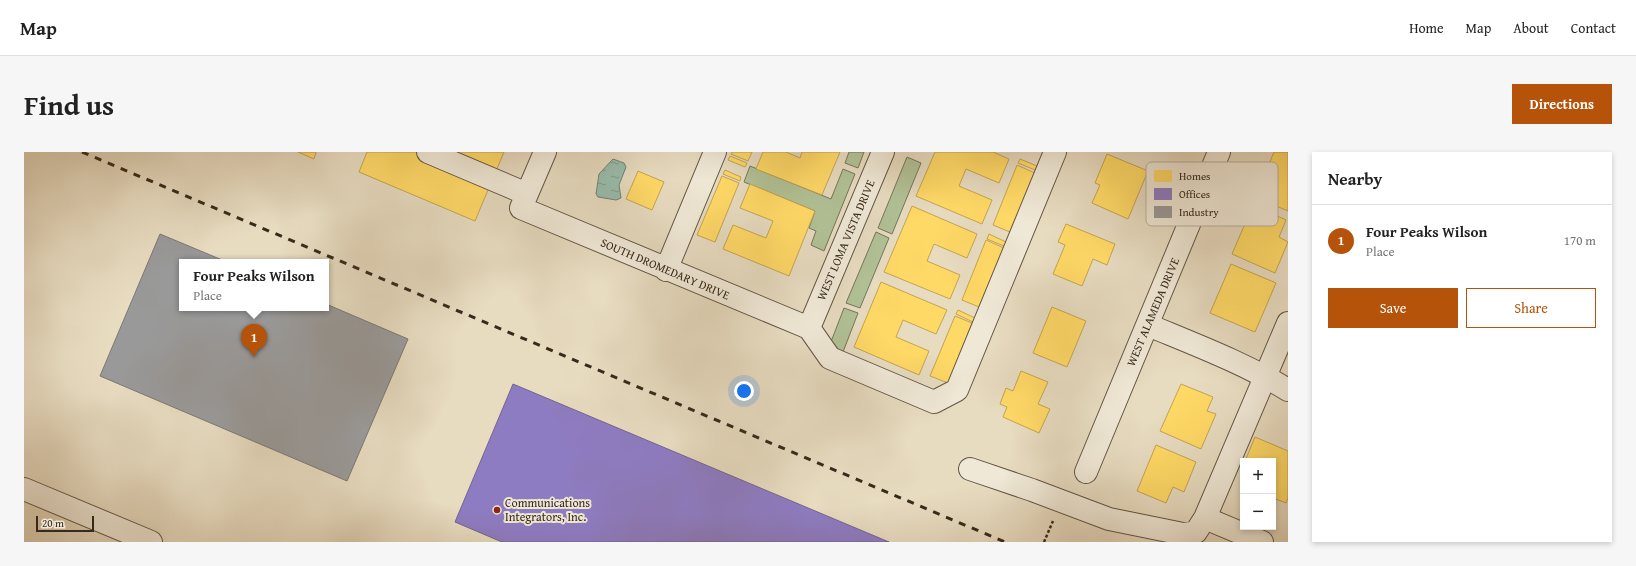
<!DOCTYPE html>
<meta charset="utf-8">
<style>
body{margin:0;font-family:"Gentium Book Plus",serif;background:#f6f6f6;color:#222}
.controls{position:absolute;right:12px;bottom:12px;display:grid;overflow:hidden;border-radius:0px;box-shadow:0 2px 6px #0003}
.controls button{width:36px;height:36px;display:grid;place-items:center;padding:0;border:0;border-bottom:1px solid #e0e0e0;background:#fff;color:#222;font:20px sans-serif}
.scale{position:absolute;left:12px;bottom:10px;width:58px;box-sizing:border-box;padding-left:4px;border:2px solid #372a1c;border-top:0;font-size:11px;line-height:14px;white-space:nowrap;color:#372a1c;-webkit-text-stroke:3px #efe8d6;paint-order:stroke}
.you{position:absolute;left:720px;top:239px;width:14px;height:14px;margin:-10px;border:3px solid #fff;border-radius:50%;background:#1a73e8;box-shadow:0 0 0 6px #1a73e833}
.badge{display:grid;place-items:center;width:26px;height:26px;border-radius:50%;background:#b45309;color:#fff;font-size:13px;font-weight:700}
.pin{position:absolute;translate:-50% -33px;filter:drop-shadow(0 1px 2px #0008)}
.pin::after{content:'';position:absolute;top:21px;width:14px;height:12px;background:inherit;clip-path:polygon(0 0,100% 0,50% 100%)}
.popup{position:absolute;left:155px;top:107px;width:150px;height:52px;box-sizing:border-box;display:grid;place-content:center;border-radius:0px;background:#fff;filter:drop-shadow(0 1px 3px #0005);font-size:13px;white-space:nowrap;color:#767676}
.popup b{font-size:15px;color:#222}
.popup::after{content:'';position:absolute;left:50%;top:100%;margin-left:-8px;border:8px solid transparent;border-top-color:#fff}
.list{margin:0;padding:0;list-style:none}
h2{display:flex;justify-content:space-between;align-items:center;height:52px;margin:0;padding:0 16px;font-size:17px}
h2 small{font-size:13px;font-weight:400;color:#767676}
.list li{display:grid;grid-template-columns:26px 1fr auto;gap:12px;align-items:center;box-sizing:border-box;height:72px;padding:0 16px;border-top:1px solid #e0e0e0}
.list b{display:block;font-size:15px;white-space:nowrap}
.list p{margin:0;font-size:13px;white-space:nowrap;color:#767676}
.list em{font-size:13px;font-style:normal;color:#767676}
.actions{display:flex;gap:8px;padding:12px 16px}
.actions a{flex:1;padding:9px 0;border:1px solid #b45309;border-radius:0px;text-align:center;font-size:14px;color:#b45309}
.actions .main{background:#b45309;color:#fff}
.map{position:relative;flex:none;width:1264px;height:390px;overflow:hidden;border-radius:0px}
header{display:flex;align-items:center;gap:24px;box-sizing:border-box;height:56px;padding:0 20px;background:#fff;border-bottom:1px solid #e0e0e0}
header strong{font-size:19px}
nav{display:flex;gap:22px;margin-inline-start:auto;font-size:14px}
.intro{display:flex;align-items:center;justify-content:space-between;box-sizing:border-box;height:96px;padding:0 24px}
h1{margin:0;font-size:28px}
.button{padding:10px 18px;border-radius:0px;background:#b45309;color:#fff;font-size:14px;font-weight:700}
main{display:flex;gap:24px;padding:0 24px}
aside{flex:1;background:#fff;border-radius:0px;box-shadow:0 2px 6px #0003}
.map>svg:first-child{display:block}
.green{fill:#b1c196;stroke:#747659}
.water{fill:url(#water-ripples);stroke:#718272}
.homes{fill:#ffd966;stroke:#c3a450}
.offices{fill:#8e7cc3;stroke:#746391}
.industry{fill:#999;stroke:#7c7874}
.lines{fill:none;stroke-linecap:round;stroke-linejoin:round}
.minor-casing{stroke:#635645;stroke-width:24}
.path{stroke:#372a1c;stroke-width:2.5;stroke-dasharray:3 2;stroke-linecap:butt}
.minor{stroke:#efe8d6;stroke-width:22}
.rail{stroke:#372a1c;stroke-width:3;stroke-dasharray:7 7;stroke-linecap:butt}
.poi-dot{fill:#8f2418;stroke:#efe8d6;stroke-width:1.5}
.labels{text-anchor:middle;stroke-width:4;stroke-linejoin:round;paint-order:stroke}
.street-label{font-size:12px;fill:#372a1c;stroke:#efe8d6}
.poi-label{font-size:12px;fill:#372a1c;stroke:#efe8d6;text-anchor:start}
.key{fill:#efe8d6;stroke:#b8af9e;stroke-width:1}
.key-label{font-size:11px;fill:#372a1c}
</style>
<header>
<strong>Map</strong>
<nav><a>Home</a><a>Map</a><a>About</a><a>Contact</a></nav>
</header>
<div class="intro"><h1>Find us</h1><a class="button">Directions</a></div>
<main>
<div class="map">
<svg width="1264" height="390" viewBox="0 0 1264 390">
<defs>
<pattern id="water-ripples" width="26" height="14" patternUnits="userSpaceOnUse"><rect width="26" height="14" fill="#98bcac"/><path d="M2 4q2-2 4 0t4 0M15 11q2-2 4 0t4 0" fill="none" stroke="#7d998b"/></pattern>
</defs>
<rect width="100%" height="100%" fill="#e7dbc0"/>
<filter id="stains"><feTurbulence type="fractalNoise" baseFrequency=".005" numOctaves="4"/><feColorMatrix values="0 0 0 0 .2 0 0 0 0 .09 0 0 0 0 .02 0 0 0 .5 -.17"/></filter>
<radialGradient id="worn" r=".72"><stop offset=".6" stop-color="#630" stop-opacity="0"/><stop offset="1" stop-color="#630" stop-opacity=".3"/></radialGradient>
<path class="green" d="M 825,0 L 840,0 L 834,16 L 821,11 Z
M 883,5 L 897,11 L 868,82 L 854,76 Z
M 726,14 L 807,47 L 819,17 L 831,22 L 800,99 L 787,93 L 792,79 L 785,76 L 791,59 L 720,30 Z
M 852,80 L 865,86 L 836,156 L 822,151 Z
M 820,156 L 834,161 L 819,200 L 805,195 Z"/>
<path class="water" d="M 589,7 L 600,11 L 602,15 L 595,33 L 597,46 L 592,48 L 574,45 L 572,42 L 575,22 Z"/>
<path class="homes" d="M 274,0 L 292,0 L 290,7 Z
M 343,0 L 480,0 L 451,69 L 335,20 Z
M 708,0 L 728,0 L 724,9 L 707,2 Z
M 739,0 L 762,0 L 776,6 L 778,0 L 816,0 L 798,43 L 732,17 Z
M 911,0 L 969,0 L 985,7 L 975,31 L 942,17 L 935,34 L 968,48 L 958,72 L 892,44 Z
M 1250,0 L 1264,0 L 1264,59 L 1231,45 Z
M 1083,2 L 1124,19 L 1104,67 L 1068,51 L 1076,33 L 1071,31 Z
M 706,4 L 723,11 L 721,15 L 704,8 Z
M 996,7 L 1013,14 L 1011,18 L 994,11 Z
M 993,13 L 1011,21 L 986,80 L 969,73 Z
M 701,18 L 717,25 L 716,29 L 699,22 Z
M 614,19 L 640,30 L 628,58 L 602,47 Z
M 698,24 L 715,31 L 691,90 L 673,83 Z
M 726,32 L 791,59 L 765,124 L 699,97 L 709,73 L 742,86 L 749,69 L 716,56 Z
M 1229,53 L 1262,68 L 1255,85 L 1264,90 L 1251,121 L 1208,102 Z
M 888,54 L 953,82 L 943,106 L 910,92 L 903,109 L 936,123 L 926,147 L 860,120 Z
M 1042,72 L 1091,92 L 1083,113 L 1069,107 L 1058,134 L 1029,122 L 1041,93 L 1034,90 Z
M 965,82 L 982,90 L 980,94 L 963,87 Z
M 962,88 L 980,96 L 955,155 L 938,148 Z
M 1207,112 L 1252,131 L 1231,180 L 1186,161 Z
M 857,130 L 923,158 L 912,182 L 879,168 L 872,185 L 905,199 L 895,223 L 830,195 Z
M 1028,155 L 1062,169 L 1043,215 L 1009,201 Z
M 934,158 L 951,166 L 949,170 L 932,162 Z
M 931,164 L 948,171 L 924,231 L 906,224 Z
M 997,219 L 1024,230 L 1014,252 L 1026,257 L 1015,281 L 979,265 L 983,255 L 976,252 L 982,236 L 989,239 Z
M 1157,232 L 1189,245 L 1183,259 L 1192,262 L 1177,297 L 1136,279 Z
M 1231,285 L 1264,299 L 1264,346 L 1262,351 L 1249,346 L 1249,309 L 1221,309 Z
M 1132,293 L 1172,310 L 1160,340 L 1149,335 L 1142,351 L 1113,339 Z"/>
<path class="offices" d="M 489,232 L 865,390 L 478,390 L 431,370 Z"/>
<path class="industry" d="M 136,82 L 203,110 L 158,110 L 158,156 L 302,156 L 302,152 L 384,187 L 323,329 L 76,224 Z"/>
<g class="lines">
<g class="minor-casing">
<path id="minor" d="M 404,0 L 503,42
M 521,0 L 497,56 L 785,176
M 642,118 L 691,0
M 1124,173 C 1172,193 1220,211 1264,238
M 785,176 L 806,206 L 910,250 L 933,238 L 1031,0
M 785,176 L 859,0
M 946,317 L 1008,338 L 1085,367 L 1159,382 L 1172,380 L 1181,366
M 1062,320 L 1195,0
M 0,337 L 127,390
M 1238,390 L 1181,366 L 1264,171"/>
</g>
<path class="path" d="M 1020,390 L 1029,369"/>
<use href="#minor" class="minor"/>
<path class="rail" d="M 58,0 L 981,390"/>
</g>
<circle class="poi-dot" cx="473" cy="358" r="4"/>
<g class="labels">
<g class="street-label">
<text transform="translate(822 88) rotate(-67)" y="4">WEST LOMA VISTA DRIVE</text>
<text transform="translate(641 117) rotate(23)" y="4">SOUTH DROMEDARY DRIVE</text>
<text transform="translate(1129 160) rotate(-67)" y="4">WEST ALAMEDA DRIVE</text>
</g>
<g class="poi-label">
<text x="481" y="355">Communications<tspan x="481" dy="14">Integrators, Inc.</tspan></text>
</g>
</g>
<rect x="1122" y="10" width="132" height="64" rx="6" class="key"/>
<rect x="1130" y="18" width="18" height="12" fill="#ffd966"/>
<rect x="1130" y="36" width="18" height="12" fill="#8e7cc3"/>
<rect x="1130" y="54" width="18" height="12" fill="#999"/>
<g class="key-label">
<text x="1155" y="28">Homes</text>
<text x="1155" y="46">Offices</text>
<text x="1155" y="64">Industry</text>
</g>
<rect width="100%" height="100%" filter="url(#stains)"/>
<rect width="100%" height="100%" fill="url(#worn)"/>
</svg>
<div class="controls">
<button>+</button>
<button>−</button>
</div>
<div class="scale">20 m</div>
<div class="you"></div>
<div class="pin badge" style="left:230px;top:205px">1</div>
<div class="popup"><b>Four Peaks Wilson</b>Place</div>
</div>
<aside>
<h2>Nearby<small></small></h2>
<ul class="list">
<li><span class="badge">1</span><div><b>Four Peaks Wilson</b><p>Place</p></div><em>170 m</em></li>
</ul>
<div class="actions"><a class="main">Save</a><a>Share</a></div>
</aside>
</main>
